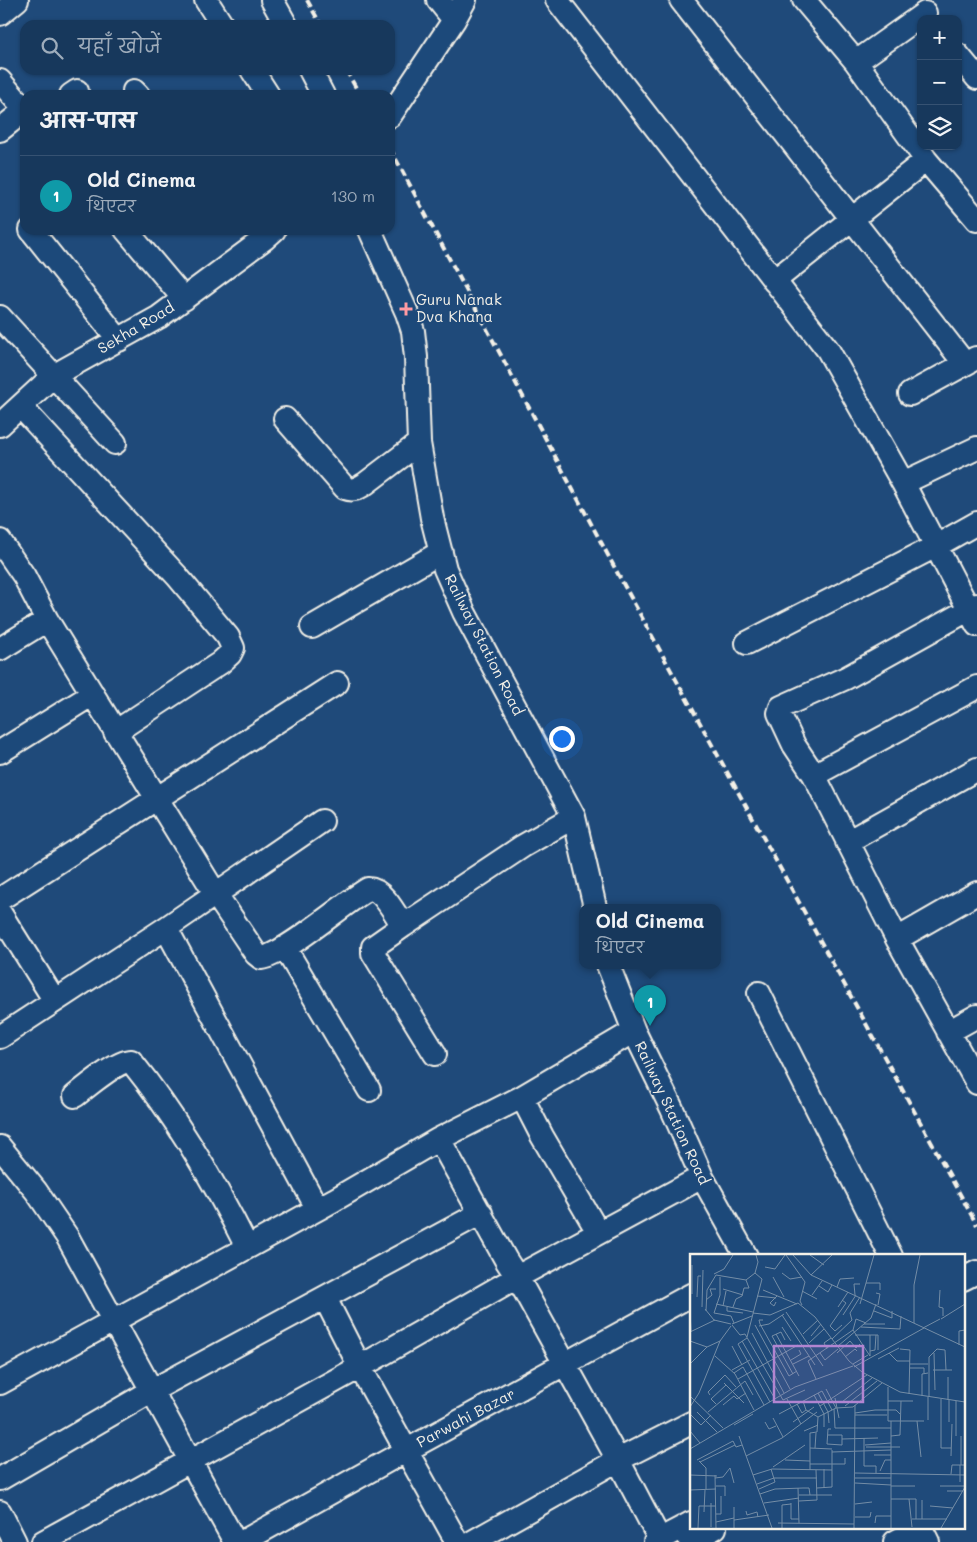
<!DOCTYPE html>
<html lang="hi">
<meta charset="utf-8">
<style>
body{margin:0;font-family:Mali,"Playpen Sans Deva",sans-serif;background:#244365;color:#f1f3f6}
.controls{position:absolute;right:15px;top:15px;display:grid;overflow:hidden;border-radius:10px;box-shadow:0 1px 4px #0004}
.controls button{width:45px;height:45px;display:grid;place-items:center;padding:0;border:0;border-bottom:1px solid #365272;background:#17385c;color:#f1f3f6;font:25px sans-serif}
.you{position:absolute;left:561px;top:738px;width:18px;height:18px;margin:-12px;border:4px solid #fff;border-radius:50%;background:#1a73e8;box-shadow:0 0 0 8px #1a73e833}
.badge{display:grid;place-items:center;width:32px;height:32px;border-radius:50%;background:#ff9aa2;color:#fff;font-size:16px;font-weight:700}
.pin{position:absolute;translate:-50% -41px;filter:drop-shadow(0 1px 2px #0008)}
.pin::after{content:'';position:absolute;top:26px;width:18px;height:15px;background:inherit;clip-path:polygon(0 0,100% 0,50% 100%)}
.popup{position:absolute;left:579px;top:904px;width:142px;height:65px;box-sizing:border-box;display:grid;place-content:center;border-radius:10px;background:#17385c;filter:drop-shadow(0 1px 4px #0005);font-size:16px;white-space:nowrap;color:#9eacbb}
.popup b{font-size:19px;color:#f1f3f6}
.popup::after{content:'';position:absolute;left:50%;top:100%;margin-left:-10px;border:10px solid transparent;border-top-color:#17385c}
.list{margin:0;padding:0;list-style:none}
h2{display:flex;justify-content:space-between;align-items:center;height:65px;margin:0;padding:0 20px;font-size:21px}
h2 small{font-size:16px;font-weight:400;color:#9eacbb}
.list li{display:grid;grid-template-columns:32px 1fr auto;gap:15px;align-items:center;box-sizing:border-box;height:80px;padding:0 20px;border-top:1px solid #365272}
.list b{display:block;font-size:19px;white-space:nowrap}
.list p{margin:0;font-size:16px;white-space:nowrap;color:#9eacbb}
.list em{font-size:16px;font-style:normal;color:#9eacbb}
.icon{flex:none;width:28px;height:28px;fill:none;stroke:currentColor;stroke-width:2;stroke-linecap:round;stroke-linejoin:round}
.map{position:relative;flex:none;width:977px;height:1542px;overflow:hidden}
.search{position:absolute;background:#17385c;box-shadow:0 1px 4px #0004;left:20px;top:20px;width:375px;height:55px;display:flex;align-items:center;gap:12px;box-sizing:border-box;padding:0 18px;border-radius:15px;color:#9eacbb;font-size:19px}
.panel{position:absolute;background:#17385c;box-shadow:0 1px 4px #0004;left:20px;top:90px;width:375px;height:145px;border-radius:15px}
.map>svg:first-child{display:block}
.lines{fill:none;stroke-linecap:round;stroke-linejoin:round}
.minor-casing{stroke:#f4f1e8;stroke-width:26}
.minor{stroke:#1f4a7a;stroke-width:22}
.rail{stroke:#f4f1e8;stroke-width:4;stroke-dasharray:8 4;stroke-linecap:butt}
.poi-dot{fill:#ff9aa2;stroke:#1f4a7a;stroke-width:2}
.labels{text-anchor:middle;stroke-width:4;stroke-linejoin:round;paint-order:stroke}
.poi-label{font-size:15px;fill:#f4f1e8;stroke:#1f4a7a;text-anchor:start}
.street-label{font-size:15px;fill:#f4f1e8;stroke:#1f4a7a}
.inset-road{fill:none;stroke:#748da6;stroke-width:1}
.view{fill:#b185d1;fill-opacity:0.15;stroke:#b185d1;stroke-width:2.5}
.inset-edge{fill:none;stroke:#f4f1e8;stroke-width:2.5}
</style>
<div class="map">
<svg width="977" height="1542" viewBox="0 0 977 1542">
<rect width="100%" height="100%" fill="#1f4a7a"/>
<filter id="ink" filterUnits="userSpaceOnUse"><feTurbulence type="fractalNoise" baseFrequency=".02" numOctaves="2"/><feDisplacementMap in="SourceGraphic" scale="10" xChannelSelector="R" yChannelSelector="G"/><feConvolveMatrix kernelMatrix="1 2 1 2 8 2 1 2 1" color-interpolation-filters="sRGB"/></filter>
<g filter="url(#ink)">
<g class="lines">
<g class="minor-casing">
<path id="minor" d="M 206,0 L 222,25
M 272,0 L 286,25
M 438,0 L 454,20
M 557,0 L 828,350 L 903,483 L 977,625
M 681,0 L 965,364
M 804,0 L 856,62 L 926,160 L 977,220
M 0,14 L 17,0
M 958,55 L 977,78
M 856,62 L 925,13
M 252,70 L 268,95
M 310,70 L 323,95
M 0,81 L 25,110
M 134,91 L 138,95
M 71,95 L 77,91
M 390,116 L 454,20 L 465,0
M 0,130 L 25,110
M 31,230 L 119,340
M 126,230 L 184,299
M 370,230 L 407,313 L 413,331 L 416,357 L 419,443 L 432,518 L 445,569 L 464,612 L 574,817 L 595,907
M 774,281 L 926,160
M 0,317 L 115,443
M 910,394 L 976,358
M 21,407 L 177,576 L 228,637 L 233,648 L 230,654 L 220,663 L 115,732
M 285,419 L 345,488 C 353,491 357,489 365,484 L 419,443
M 0,425 L 53,376 L 159,317 L 264,239 L 274,230
M 903,483 L 977,448
M 0,541 L 24,576 L 47,620 L 215,893 L 256,954 L 261,958 C 283,956 344,903 368,889 C 382,888 396,915 403,926 L 523,846 L 574,817
M 977,605 L 846,678 L 781,707 L 779,713 L 794,745 L 814,775 L 897,939 L 977,1083
M 312,627 L 441,552
M 747,643 L 936,546 L 977,523
M 0,649 L 47,620
M 0,752 L 93,694
M 814,775 L 977,687
M 847,842 L 977,769
M 0,899 L 337,683
M 0,913 L 55,1001
M 403,926 L 373,947 L 373,953 L 435,1054
M 166,928 L 317,1208
M 897,939 L 977,893
M 285,948 L 369,1090
M 608,965 L 634,1031 L 672,1109 L 702,1177 L 746,1256
M 759,993 L 891,1256
M 948,1032 L 977,1016
M 0,1037 L 166,928 L 322,821
M 75,1096 C 86,1087 119,1060 131,1061 C 177,1118 214,1181 247,1247
M 0,1147 L 36,1191 L 68,1238 L 235,1542
M 598,1232 L 542,1136 L 522,1097 L 634,1031
M 963,1279 L 977,1272
M 325,1298 L 360,1367 L 457,1542
M 0,1383 L 334,1200 L 439,1139 L 522,1097
M 0,1479 L 153,1390 L 481,1213
M 0,1512 L 15,1542
M 43,1542 L 360,1367 L 517,1277 L 506,1260 L 439,1139
M 242,1542 L 407,1450 L 691,1295
M 472,1542 L 618,1460 L 691,1423
M 655,1542 L 691,1523
M 661,1542 L 618,1460 L 517,1277 L 702,1177
M 690,1542 L 715,1528
M 895,1542 L 921,1528 L 928,1542"/>
</g>
<use href="#minor" class="minor"/>
<path class="rail" d="M 307,0 L 321,25
M 346,70 L 360,95
M 390,148 L 625,587 L 977,1225"/>
</g>
</g>
<path class="poi-dot" d="M403.5 301.5h5v5h5v5h-5v5h-5v-5h-5v-5h5z"/>
<g class="labels">
<g class="poi-label">
<text x="416" y="305">Guru Nanak<tspan x="416" dy="17">Dva Khana</tspan></text>
</g>
<g class="street-label">
<text transform="translate(136 328) rotate(-31)" y="5">Sekha Road</text>
<text transform="translate(484 645) rotate(63)" y="5">Railway Station Road</text>
<text transform="translate(672 1113) rotate(65)" y="5">Railway Station Road</text>
<text transform="translate(466 1418) rotate(-28)" y="5">Parwahi Bazar</text>
</g>
</g>
<g transform="translate(690 1254)">
<rect width="275" height="275" fill="#1f4a7a"/>
<path class="inset-road" d="M 96,1 L 115,28 L 110,47 L 112,51M 103,1 L 121,21 L 275,93M 120,1 L 134,11M 75,13 L 85,15 L 95,1M 65,19 L 68,8 L 66,1M 92,19 L 100,25 L 112,23M 24,20 L 34,15 L 43,1M 121,21 L 142,1M 30,23 L 30,41 L 24,59 L 41,62 L 44,69M 83,23 L 94,43M 176,29 L 190,29 L 190,36M 129,32 L 138,38 L 142,31M 147,33 L 150,25 L 164,24M 33,35 L 53,41M 73,36 L 107,50M 250,36 L 249,53 L 253,54 L 253,62M 112,37 L 127,45M 186,39 L 190,40 L 188,51M 2,40 L 2,11M 122,41 L 132,27M 165,41 L 164,30 L 170,30M 67,42 L 86,44M 7,43 L 8,22 L 11,22M 16,46 L 22,41 L 20,35 L 26,35M 152,46 L 156,49 L 140,72 L 145,77 L 152,71M 86,48 L 84,52 L 80,49 L 87,42M 108,49 L 125,63 L 159,107 L 172,118 L 210,138 L 275,148M 26,50 L 63,58M 170,50 L 184,1M 33,52 L 36,37M 12,53 L 13,16M 37,53 L 37,57 L 53,59M 43,53 L 46,45 L 52,42 L 54,34 L 59,34 L 56,26M 148,53 L 158,38M 15,55 L 24,66 L 41,70M 0,57 L 1,77M 16,57 L 17,36 L 26,21 L 56,26 L 65,19M 184,57 L 202,64 L 202,57M 96,58 L 133,112M 63,59 L 80,61 L 108,49M 92,61 L 125,111M 153,61 L 166,41M 251,65 L 275,50M 73,66 L 69,66 L 70,70 L 99,122 L 107,117M 224,69 L 224,31 L 230,1M 42,70 L 62,62M 174,70 L 195,70M 42,71 L 50,81 L 55,80 L 93,146 L 115,136M 65,71 L 100,135M 69,72 L 79,70 L 94,60M 92,73 L 101,87M 171,73 L 210,75 L 211,62M 233,74 L 250,65M 163,76 L 180,102 L 180,81M 0,78 L 25,66M 62,79 L 94,139M 86,80 L 109,122M 113,80 L 128,66M 165,81 L 188,81 L 188,96M 121,82 L 131,70M 57,83 L 72,25 L 65,19M 57,84 L 48,90 L 80,148M 142,85 L 162,66 L 160,59 L 170,43M 95,86 L 91,78 L 82,82 L 103,120M 0,87 L 17,93M 52,87 L 85,145M 119,89 L 134,75M 269,91 L 269,77 L 275,76M 42,92 L 52,111M 148,92 L 181,64 L 186,50M 137,95 L 134,89 L 141,84M 210,95 L 220,96 L 219,140M 180,97 L 185,96 L 186,81M 130,99 L 135,106 L 148,95M 147,99 L 160,87 L 166,94 L 170,90M 199,99 L 207,107 L 220,107M 244,99 L 245,136M 25,102 L 45,120 L 64,156M 155,103 L 165,95 L 167,97M 188,105 L 209,94M 101,106 L 111,100 L 109,96M 0,110 L 17,93 L 30,87M 103,110 L 119,102M 163,110 L 178,101M 220,110 L 238,110M 164,113 L 234,74M 220,114 L 234,114 L 234,119M 42,116 L 60,106M 243,116 L 262,116M 44,119 L 53,113 L 74,151M 48,125 L 108,91M 126,125 L 118,107 L 163,76 L 166,65 L 176,69M 34,129 L 54,149M 198,133 L 198,167 L 234,167M 136,135 L 146,154M 128,139 L 138,158 L 139,169M 20,141 L 18,138 L 35,121 L 46,133M 124,141 L 134,160 L 134,173M 0,142 L 33,174M 232,142 L 232,120 L 238,119M 238,143 L 238,166M 239,143 L 239,103 L 247,95 L 255,96 L 256,116M 145,144 L 149,164M 97,145 L 111,170M 251,145 L 251,194 L 261,194M 258,146 L 258,123M 113,147 L 116,156 L 128,163 L 146,154 L 163,153 L 192,129M 198,147 L 223,147M 266,147 L 266,182M 152,148 L 182,124M 26,150 L 21,145 L 36,131M 107,150 L 112,159 L 116,156M 33,151 L 44,142 L 47,145 L 56,139M 130,152 L 177,121M 155,152 L 187,127M 0,153 L 9,139 L 30,87 L 41,72M 144,155 L 145,174 L 201,174M 7,158 L 27,178M 18,158 L 55,127 L 63,141M 165,159 L 185,156 L 206,156 L 210,160M 0,160 L 11,171 L 21,161M 89,160 L 132,137 L 142,156M 165,161 L 197,161M 83,164 L 93,183M 227,167 L 231,203M 75,168 L 79,175 L 86,172M 103,168 L 124,153M 259,168 L 259,146M 44,171 L 63,160M 0,177 L 10,189M 114,177 L 128,171M 138,181 L 152,181 L 152,191 L 137,190 L 138,175 L 141,175M 49,182 L 82,274M 201,182 L 210,181 L 211,147M 174,184 L 174,212 L 186,212 L 186,219M 152,185 L 188,184M 175,191 L 201,189M 176,193 L 210,193M 120,194 L 142,195M 125,194 L 126,179M 0,195 L 105,133 L 163,112M 142,198 L 201,196M 184,201 L 201,201M 56,202 L 92,184 L 127,158M 261,202 L 262,170M 7,206 L 43,187 L 46,193 L 52,191M 95,206 L 120,207M 9,207 L 16,214 L 16,235M 10,208 L 45,191M 120,210 L 155,210 L 155,204M 271,211 L 271,182M 83,213 L 115,191M 82,215 L 142,216M 134,215 L 134,234M 120,216 L 120,179 L 127,178 L 128,163M 190,217 L 195,206 L 201,206M 165,219 L 275,221M 261,220 L 262,211 L 275,211M 0,221 L 27,222M 25,221 L 26,274M 63,221 L 82,215M 25,224 L 33,223 L 40,214 L 44,229M 165,224 L 201,224M 270,228 L 270,211M 165,229 L 201,231M 67,230 L 84,224 L 127,224M 26,232 L 35,232 L 35,242M 201,232 L 225,232M 250,232 L 275,232M 108,234 L 109,269M 127,234 L 142,233 L 142,196M 69,235 L 85,228 L 81,215M 0,236 L 26,235M 257,237 L 273,237M 70,240 L 85,235 L 113,234 L 119,234 L 120,241M 109,241 L 142,241M 201,245 L 226,245 L 226,265M 219,245 L 222,273M 109,247 L 127,246 L 126,216M 21,249 L 21,273M 74,249 L 109,244M 101,249 L 101,265 L 109,265M 165,250 L 182,248M 240,252 L 263,254M 44,253 L 44,274M 56,257 L 57,261 L 67,258 L 68,263M 14,258 L 15,236M 26,260 L 31,260 L 31,242M 165,263 L 180,263 L 181,258M 222,265 L 257,265M 232,265 L 232,246M 44,266 L 79,261M 26,268 L 44,264M 88,269 L 164,270M 185,269 L 186,262 L 201,262M 8,274 L 9,252 L 26,252M 92,274 L 92,251 L 101,250M 164,274 L 165,151M 201,274 L 201,167M 251,274 L 275,233"/>
<path class="view" d="M 84,92 L 173,92 L 173,148 L 84,148 Z"/>
<rect width="275" height="275" class="inset-edge"/>
</g>
</svg>
<div class="controls">
<button>+</button>
<button>−</button>
<button><svg class="icon" aria-label="layers" viewBox="0 0 24 24"><path d="M12 4l9 5-9 5-9-5zM3 14l9 5 9-5"/></svg></button>
</div>
<div class="you"></div>
<div class="pin badge" style="left:650px;top:1026px;background:#0f9aa8">1</div>
<div class="popup"><b>Old Cinema</b>थिएटर</div>
<div class="search"><svg class="icon" aria-label="search" viewBox="0 0 24 24"><circle cx="10" cy="10" r="6"/><path d="M15 15l6 6"/></svg>यहाँ खोजें</div>
<section class="panel">
<h2>आस-पास<small></small></h2>
<ul class="list">
<li><span class="badge" style="background:#0f9aa8">1</span><div><b>Old Cinema</b><p>थिएटर</p></div><em>130 m</em></li>
</ul>
</section>
</div>
